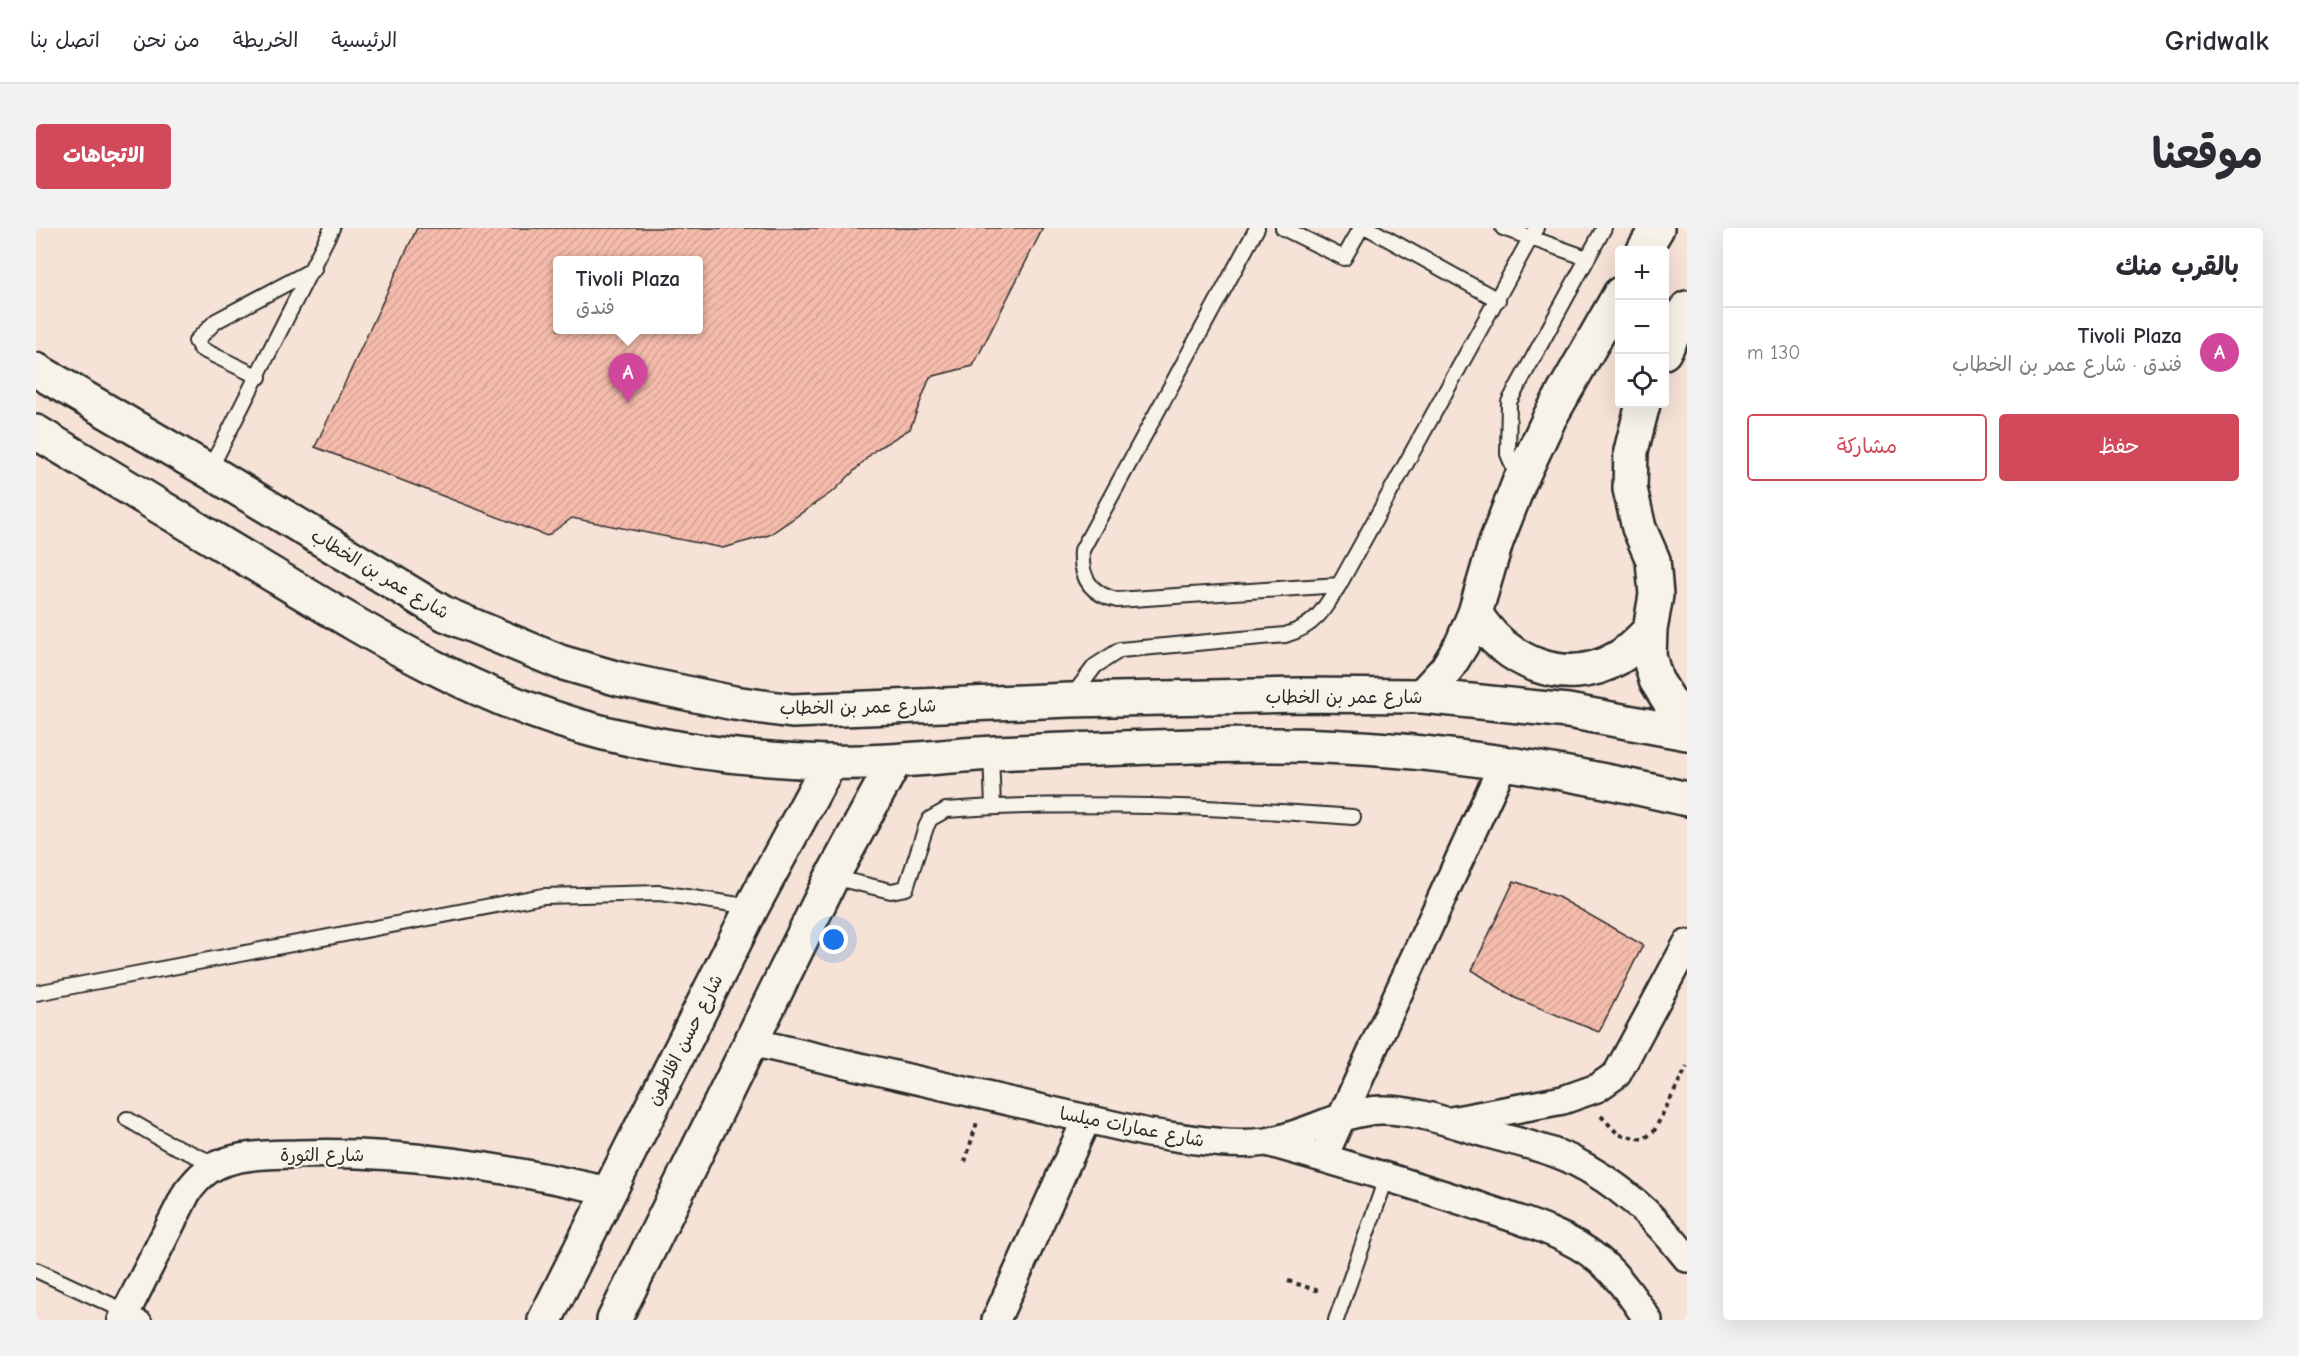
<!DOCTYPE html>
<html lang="ar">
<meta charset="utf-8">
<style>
body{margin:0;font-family:"Comic Neue","Playpen Sans Arabic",sans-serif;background:#f2f2f3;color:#2b2b33;direction:rtl}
.controls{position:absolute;right:18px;top:18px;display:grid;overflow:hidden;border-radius:6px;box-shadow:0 6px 24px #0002}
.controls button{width:54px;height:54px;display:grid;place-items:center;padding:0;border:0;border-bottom:2px solid #e1e1e2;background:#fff;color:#2b2b33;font:30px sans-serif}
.you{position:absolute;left:798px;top:712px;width:21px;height:21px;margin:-15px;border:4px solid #fff;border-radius:50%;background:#1a73e8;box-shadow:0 0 0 9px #1a73e833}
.badge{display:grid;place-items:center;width:39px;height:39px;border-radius:50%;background:#d1495b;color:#fff;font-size:20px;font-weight:700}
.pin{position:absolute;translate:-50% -50px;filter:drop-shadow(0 2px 3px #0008)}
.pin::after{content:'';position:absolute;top:32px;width:21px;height:18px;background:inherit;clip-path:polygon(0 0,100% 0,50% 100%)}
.popup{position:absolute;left:517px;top:28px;width:150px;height:78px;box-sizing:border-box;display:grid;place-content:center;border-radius:6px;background:#fff;filter:drop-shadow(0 2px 4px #0005);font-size:20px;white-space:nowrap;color:#7c7c81}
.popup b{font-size:22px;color:#2b2b33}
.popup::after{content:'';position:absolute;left:50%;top:100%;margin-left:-12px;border:12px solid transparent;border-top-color:#fff}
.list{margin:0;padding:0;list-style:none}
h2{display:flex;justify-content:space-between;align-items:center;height:78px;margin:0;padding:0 24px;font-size:26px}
h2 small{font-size:20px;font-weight:400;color:#7c7c81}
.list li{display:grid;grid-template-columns:39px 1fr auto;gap:18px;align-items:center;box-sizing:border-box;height:90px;padding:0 24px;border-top:2px solid #e1e1e2}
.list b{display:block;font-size:22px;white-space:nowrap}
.list p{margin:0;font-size:20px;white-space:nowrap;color:#7c7c81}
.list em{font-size:20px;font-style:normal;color:#7c7c81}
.actions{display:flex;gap:12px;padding:18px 24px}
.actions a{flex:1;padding:14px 0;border:2px solid #d1495b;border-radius:6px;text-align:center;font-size:21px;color:#d1495b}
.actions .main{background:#d1495b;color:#fff}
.icon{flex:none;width:33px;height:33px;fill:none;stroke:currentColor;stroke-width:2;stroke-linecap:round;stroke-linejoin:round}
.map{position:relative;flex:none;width:1651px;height:1092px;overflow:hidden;direction:ltr;border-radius:6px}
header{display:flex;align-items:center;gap:36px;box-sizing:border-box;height:84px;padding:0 30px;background:#fff;border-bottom:2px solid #e1e1e2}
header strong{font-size:28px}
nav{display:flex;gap:33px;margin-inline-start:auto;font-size:21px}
.intro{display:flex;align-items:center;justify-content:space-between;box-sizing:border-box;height:144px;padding:0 36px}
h1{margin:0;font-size:42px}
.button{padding:15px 27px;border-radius:6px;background:#d1495b;color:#fff;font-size:21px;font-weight:700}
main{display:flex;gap:36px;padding:0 36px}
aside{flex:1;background:#fff;border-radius:6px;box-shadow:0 6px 24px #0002}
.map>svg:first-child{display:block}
.building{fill:url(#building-hatch);stroke:#2b2b2b;stroke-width:1.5;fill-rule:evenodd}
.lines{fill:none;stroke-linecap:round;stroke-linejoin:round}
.lane-casing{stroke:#2b2b2b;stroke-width:18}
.street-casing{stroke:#2b2b2b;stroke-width:32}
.secondary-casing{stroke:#2b2b2b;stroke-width:38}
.path{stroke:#2b2b2b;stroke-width:4;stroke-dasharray:4.5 4.5;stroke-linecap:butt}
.lane{stroke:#f7f3e8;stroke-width:14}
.street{stroke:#f7f3e8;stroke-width:27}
.secondary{stroke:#f7f3e8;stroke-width:33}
.labels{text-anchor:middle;stroke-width:4.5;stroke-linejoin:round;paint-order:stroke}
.street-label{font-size:18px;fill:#2b2b2b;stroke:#f7f3e8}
</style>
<header>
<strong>Gridwalk</strong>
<nav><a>الرئيسية</a><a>الخريطة</a><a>من نحن</a><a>اتصل بنا</a></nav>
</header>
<div class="intro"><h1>موقعنا</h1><a class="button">الاتجاهات</a></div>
<main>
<aside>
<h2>بالقرب منك<small></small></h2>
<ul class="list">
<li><span class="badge" style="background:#d1479c">A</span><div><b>Tivoli Plaza</b><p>فندق · شارع عمر بن الخطاب</p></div><em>130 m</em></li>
</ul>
<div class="actions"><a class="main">حفظ</a><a>مشاركة</a></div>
</aside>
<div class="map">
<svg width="1651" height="1092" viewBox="0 0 1651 1092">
<defs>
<pattern id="building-hatch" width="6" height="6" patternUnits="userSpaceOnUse" patternTransform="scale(1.5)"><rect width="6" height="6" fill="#f5bcac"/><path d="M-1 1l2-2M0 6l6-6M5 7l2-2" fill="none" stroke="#d2a294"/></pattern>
</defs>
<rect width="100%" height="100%" fill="#f6e2d6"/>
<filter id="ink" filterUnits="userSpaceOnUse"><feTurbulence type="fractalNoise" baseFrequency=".0167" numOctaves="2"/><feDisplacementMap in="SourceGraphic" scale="12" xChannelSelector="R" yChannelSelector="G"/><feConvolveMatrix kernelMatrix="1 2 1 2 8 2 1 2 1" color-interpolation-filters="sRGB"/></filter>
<g filter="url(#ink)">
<path class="building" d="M 381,0 L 1007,0 L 937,138 L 894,149 L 874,201 L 839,222 L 799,262 L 733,307 L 687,320 L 536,290 L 511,308 L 279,219 ZM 522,33 L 662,33 L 662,102 L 522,102 Z
M 1478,653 L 1522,669 L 1607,717 L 1563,804 L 1479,770 L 1436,742 Z"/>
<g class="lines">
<g class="lane-casing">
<path id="lane" d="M 1221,0 L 1046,322 C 1044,349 1054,366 1081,372 L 1303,357
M 1247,0 L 1308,30 L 1325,0
M 1332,0 L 1462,72
M 1467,0 L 1551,30
M 223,149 L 165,121 L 160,113 L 180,93 L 278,41
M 173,243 L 296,0
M 1482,251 L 1472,226 L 1473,174 L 1568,0
M 1035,470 L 1059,438 L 1084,422 L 1249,407 C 1278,399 1288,382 1303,357 L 1500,0
M 955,525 L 957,579
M 796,649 L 855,663 L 870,660 L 890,599 L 894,591 L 910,582 C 1046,572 1182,579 1317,589
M 0,765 L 507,668 L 624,665 L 716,679
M 91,891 L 132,915 L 181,937
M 0,1042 L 108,1092
M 1300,1092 L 1351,948"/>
</g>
<g class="street-casing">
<path id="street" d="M 715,814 L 1112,905 C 1150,910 1192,919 1230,914 C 1268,908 1303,884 1344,882 C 1376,881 1412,894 1442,903 C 1472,912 1506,918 1534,931 C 1583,955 1618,988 1651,1030
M 1415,893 L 1527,872 L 1561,860 L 1581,846 L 1651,716
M 1231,914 C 1302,934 1372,955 1442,978 C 1480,991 1531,1005 1563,1032 C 1583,1049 1598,1071 1612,1092
M 1287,930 L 1467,536
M 86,1092 L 151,964 C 160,953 168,943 181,937 C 206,926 235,927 262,926 C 368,922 470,940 573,963
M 960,1092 L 1050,892"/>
</g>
<g class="secondary-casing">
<path id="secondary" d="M 1608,22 L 1621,0
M 1628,124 L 1651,80
M 0,142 L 173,243 L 409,386 L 524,434 L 583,451 L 698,475 L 756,483 L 1034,472 L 1264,467 L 1386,468 L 1532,483 L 1651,505
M 1607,176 L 1595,223 L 1594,261 L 1603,300 L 1617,332 L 1620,367 L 1614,402 L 1613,428 L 1620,452 L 1651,501
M 0,204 C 80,252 159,300 239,348 C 343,411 448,475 568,505 C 641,523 717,532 792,534 C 848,536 903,528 958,525 C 1050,521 1144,517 1237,517 C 1375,517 1517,539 1651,571
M 1439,385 C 1468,434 1529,461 1582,430 C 1594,423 1604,412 1614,402
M 1386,468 L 1410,442 L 1426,416 L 1439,385 L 1460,314 L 1483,255 L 1514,189 L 1584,66
M 509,1092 L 716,679 L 794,534
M 578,1092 L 796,649 L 859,533"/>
</g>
<path class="path" d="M 1565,888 L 1583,907 L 1608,911 L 1618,903 L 1651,839
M 929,934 L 941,894
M 1252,1053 L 1286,1064"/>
<use href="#lane" class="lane"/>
<use href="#street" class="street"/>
<use href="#secondary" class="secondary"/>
</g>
</g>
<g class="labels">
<g class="street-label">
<text transform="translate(344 346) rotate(31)" y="6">شارع عمر بن الخطاب</text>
<text x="1308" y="475">شارع عمر بن الخطاب</text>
<text transform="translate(822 479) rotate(-1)" y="6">شارع عمر بن الخطاب</text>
<text transform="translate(649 812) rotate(-63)" y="6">شارع حسن افلاطون</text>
<text transform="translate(1096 899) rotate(11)" y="6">شارع عمارات ميلسا</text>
<text x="286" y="933">شارع الثورة</text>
</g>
</g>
</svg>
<div class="controls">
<button>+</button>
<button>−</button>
<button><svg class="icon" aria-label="locate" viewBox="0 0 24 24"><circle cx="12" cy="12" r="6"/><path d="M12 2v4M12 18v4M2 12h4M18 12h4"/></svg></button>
</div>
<div class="you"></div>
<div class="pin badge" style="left:592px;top:175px;background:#d1479c">A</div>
<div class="popup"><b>Tivoli Plaza</b>فندق</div>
</div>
</main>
